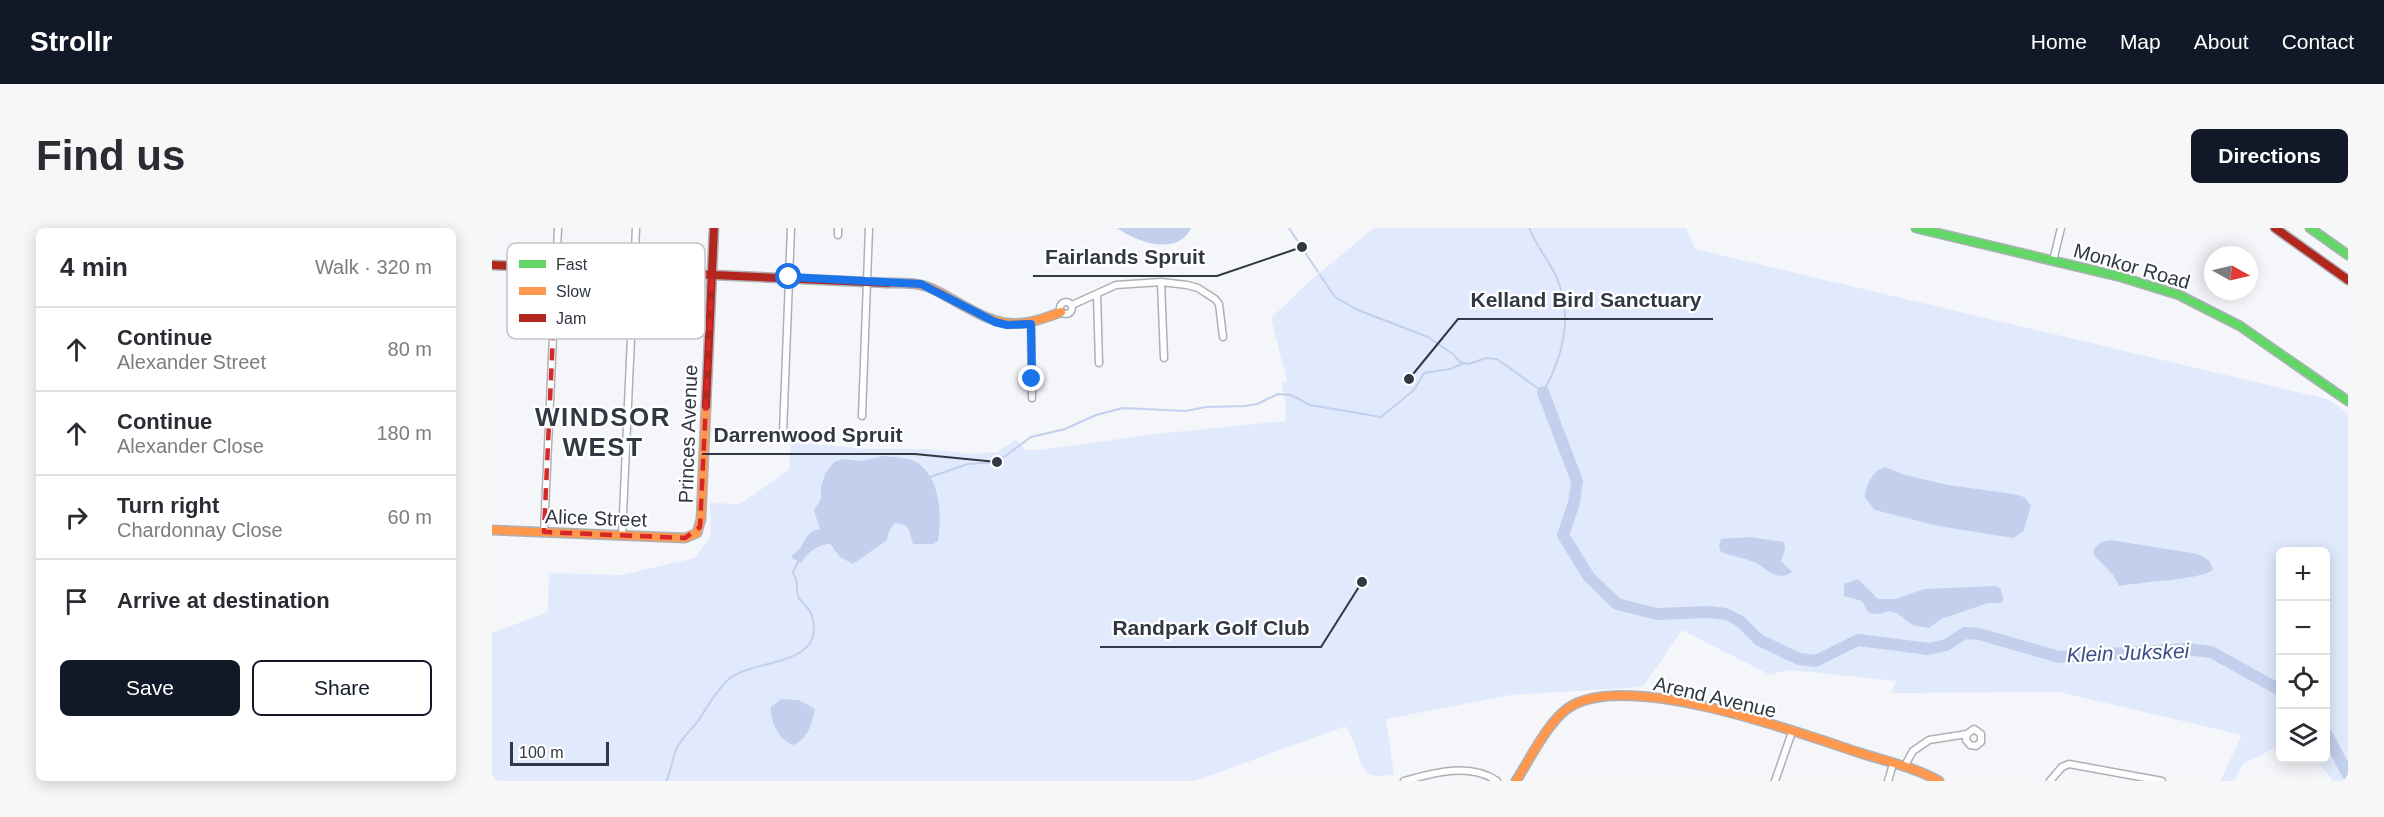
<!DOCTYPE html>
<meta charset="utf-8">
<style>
body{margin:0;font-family:Helvetica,sans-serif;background:#f7f7f7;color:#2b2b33}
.controls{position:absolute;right:18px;bottom:18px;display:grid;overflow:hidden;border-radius:9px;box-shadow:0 3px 15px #0003}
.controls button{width:54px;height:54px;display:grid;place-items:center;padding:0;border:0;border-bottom:2px solid #e1e1e2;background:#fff;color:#2b2b33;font:30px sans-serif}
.compass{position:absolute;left:1712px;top:18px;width:54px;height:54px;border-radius:50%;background:#fff;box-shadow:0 3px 15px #0003;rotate:98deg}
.scale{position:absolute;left:18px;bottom:15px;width:99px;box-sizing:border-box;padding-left:6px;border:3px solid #313743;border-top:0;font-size:16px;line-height:21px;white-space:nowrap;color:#313743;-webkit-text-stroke:4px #fff;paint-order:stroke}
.stop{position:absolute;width:18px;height:18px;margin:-14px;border:4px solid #1a73e8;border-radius:50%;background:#fff}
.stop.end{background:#1a73e8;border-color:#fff;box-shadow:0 2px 6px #0008}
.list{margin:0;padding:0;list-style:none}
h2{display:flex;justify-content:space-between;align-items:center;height:78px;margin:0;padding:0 24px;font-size:26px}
h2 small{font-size:20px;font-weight:400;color:#7c7c81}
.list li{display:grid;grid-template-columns:39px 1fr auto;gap:18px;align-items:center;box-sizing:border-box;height:84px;padding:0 24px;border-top:2px solid #e1e1e2}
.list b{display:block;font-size:22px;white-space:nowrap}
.list p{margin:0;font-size:20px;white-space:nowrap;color:#7c7c81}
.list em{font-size:20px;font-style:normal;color:#7c7c81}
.actions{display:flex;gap:12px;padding:18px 24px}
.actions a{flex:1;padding:14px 0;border:2px solid #111827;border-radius:9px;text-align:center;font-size:21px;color:#111827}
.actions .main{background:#111827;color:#fff}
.icon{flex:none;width:33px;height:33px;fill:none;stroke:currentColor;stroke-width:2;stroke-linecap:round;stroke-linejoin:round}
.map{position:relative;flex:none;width:1856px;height:553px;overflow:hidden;border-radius:9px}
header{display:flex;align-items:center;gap:36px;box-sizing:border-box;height:84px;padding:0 30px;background:#111827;color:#fff}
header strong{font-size:28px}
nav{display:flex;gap:33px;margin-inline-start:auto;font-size:21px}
.intro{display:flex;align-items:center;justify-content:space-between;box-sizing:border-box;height:144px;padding:0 36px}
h1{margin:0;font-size:42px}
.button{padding:15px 27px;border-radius:9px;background:#111827;color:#fff;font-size:21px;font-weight:700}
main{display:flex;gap:36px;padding:0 36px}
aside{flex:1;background:#fff;border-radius:9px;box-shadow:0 3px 15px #0003}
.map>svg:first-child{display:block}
.green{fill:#e1eafc}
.water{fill:#c2d0ed}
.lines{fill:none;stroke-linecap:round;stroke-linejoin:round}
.stream{stroke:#c2d0ed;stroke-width:2}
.river{stroke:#c2d0ed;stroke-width:12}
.street-casing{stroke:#adb1b7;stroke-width:9}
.fast-casing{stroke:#adb1b7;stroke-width:11}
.slow-casing{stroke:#adb1b7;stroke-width:11}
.jam-casing{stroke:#adb1b7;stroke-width:11}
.street{stroke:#fdfefe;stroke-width:6}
.fast{stroke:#63d668;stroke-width:8}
.slow{stroke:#ff974d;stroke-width:8}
.jam{stroke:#b3261e;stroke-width:8}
.route{stroke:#1a73e8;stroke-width:8}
.marked{fill:none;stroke:#d62828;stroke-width:4.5;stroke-dasharray:12 8;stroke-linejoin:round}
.labels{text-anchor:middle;stroke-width:4.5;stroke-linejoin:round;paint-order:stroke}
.street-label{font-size:20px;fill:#313743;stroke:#fff}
.water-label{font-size:21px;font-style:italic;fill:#395085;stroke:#fff}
.district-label{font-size:26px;font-weight:bold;letter-spacing:1.5px;fill:#313743;stroke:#fff}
.key{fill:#fff;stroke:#c1c3c7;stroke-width:1.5}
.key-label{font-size:16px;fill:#313743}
.leader{fill:none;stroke:#313743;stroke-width:2}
.callout-dot{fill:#313743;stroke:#fff;stroke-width:2}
.callout-label{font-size:21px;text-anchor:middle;font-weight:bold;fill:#313743;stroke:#fff;stroke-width:4.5;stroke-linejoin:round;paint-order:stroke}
</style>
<header>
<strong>Strollr</strong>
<nav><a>Home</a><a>Map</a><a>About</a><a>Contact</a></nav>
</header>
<div class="intro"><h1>Find us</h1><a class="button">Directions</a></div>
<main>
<aside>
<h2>4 min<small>Walk · 320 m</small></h2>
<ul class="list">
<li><svg class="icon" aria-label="ahead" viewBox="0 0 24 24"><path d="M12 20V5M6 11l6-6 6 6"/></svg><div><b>Continue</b><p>Alexander Street</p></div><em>80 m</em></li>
<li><svg class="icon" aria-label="ahead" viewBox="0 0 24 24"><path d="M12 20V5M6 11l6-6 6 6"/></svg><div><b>Continue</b><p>Alexander Close</p></div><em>180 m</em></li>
<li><svg class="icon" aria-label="right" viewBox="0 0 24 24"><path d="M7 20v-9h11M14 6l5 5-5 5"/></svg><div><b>Turn right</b><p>Chardonnay Close</p></div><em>60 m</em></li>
<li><svg class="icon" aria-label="arrive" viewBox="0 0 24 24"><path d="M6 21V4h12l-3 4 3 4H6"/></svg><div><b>Arrive at destination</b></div></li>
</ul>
<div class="actions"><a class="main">Save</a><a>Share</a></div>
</aside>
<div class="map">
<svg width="1856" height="553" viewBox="0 0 1856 553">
<rect width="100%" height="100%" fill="#f4f6fa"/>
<path class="green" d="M 882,0 L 1194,0 L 1203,21 L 1835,171 L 1856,185 L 1856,553 L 1841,553 L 1823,531 L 1834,530 L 1834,323 L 1788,323 L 1788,517 L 1751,536 L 1742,553 L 1728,553 L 1750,507 L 1567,464 L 1398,465 L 1405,453 L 1296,442 L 1278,447 L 1190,402 L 1151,459 L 1019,467 L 894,491 L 902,546 C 871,553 871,542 863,517 C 861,512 857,506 855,499 L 851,499 L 703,553 L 0,553 L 0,405 L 56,384 L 57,345 L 129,347 L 203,330 L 219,307 L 218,275 L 248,276 L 297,242 L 299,214 L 376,221 L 438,221 L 476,226 L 505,224 L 525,211 L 533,222 L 547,222 L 664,206 L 793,193 L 794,176 L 789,155 L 795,153 L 779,90 L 819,52 Z"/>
<path class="water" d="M 625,0 L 699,0 C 686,29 644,14 625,0 Z
M 391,228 C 401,229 414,229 424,234 C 449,249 450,288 446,313 L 441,316 L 421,316 L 417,302 L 413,297 L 403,295 L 397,303 L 395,312 L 361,336 L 348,329 L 338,316 C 326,316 315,325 309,335 L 299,329 C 301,326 304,324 307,322 C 314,313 313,304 328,301 L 322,283 L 329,270 L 329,259 L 333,246 L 342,234 L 351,231 L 370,233 Z
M 1393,239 L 1413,247 L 1456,257 L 1521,266 L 1532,269 L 1539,278 L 1531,304 L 1521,310 L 1446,298 L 1383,282 L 1373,270 C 1373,258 1380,243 1393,239 Z
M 1257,309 L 1292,314 L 1293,321 L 1289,333 L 1300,344 C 1285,355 1275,340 1262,334 C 1251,330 1240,328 1229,324 L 1227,319 L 1229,311 Z
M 1618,312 L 1700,325 C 1711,328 1719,330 1721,342 C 1708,352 1647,354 1627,358 L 1621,347 L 1602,327 L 1602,321 L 1609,314 Z
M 1366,351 L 1386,371 L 1404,371 L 1432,361 L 1504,358 L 1509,361 L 1511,371 L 1509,375 L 1496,375 L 1449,391 L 1437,400 L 1420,397 L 1405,385 L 1397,383 L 1388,386 L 1377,385 L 1370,373 L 1352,368 L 1352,356 Z
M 289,471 L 307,472 L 323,481 C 320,495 316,512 301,517 C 287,512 278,493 279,479 Z"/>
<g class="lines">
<path class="stream" d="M 797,0 L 826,44
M 828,47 L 843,69 L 866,82 L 936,109 L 961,126 L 968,134 L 977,136 L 994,130 L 1005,131 L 1051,164 C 1071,130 1082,86 1064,48 C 1056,31 1044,18 1037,0
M 435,250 L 476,236 L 505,234 L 539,209 L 573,201 L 604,187 L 631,180 L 694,183 L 714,179 L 753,178 L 765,176 L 786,166 L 799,167 L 818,177 L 889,189 L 922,162 L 932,145 L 958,141 L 972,135
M 174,553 C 179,544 180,532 184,522 C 188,511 199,503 206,493 C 216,478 223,464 236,452 C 260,430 331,440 321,392 C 319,380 312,378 307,370 C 304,365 305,362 305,356 C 305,352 302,348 301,344 L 307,332"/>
<path class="river" d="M 1051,164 L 1085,253 L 1082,275 L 1071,307 L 1097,349 L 1125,376 L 1165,386 L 1217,384 L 1234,386 L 1248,393 L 1267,412 L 1307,431 L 1324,433 L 1366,412 L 1437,421 L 1454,417 L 1473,405 L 1487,406 L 1567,429 L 1694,421 L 1719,424 L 1788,462
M 1834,505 L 1856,547"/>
<g class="street-casing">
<path id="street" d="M 346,7 L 346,0
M 1561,33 L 1569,0
M 669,54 L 672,130
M 605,67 L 607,135
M568 80a6 6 0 1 1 12 0a6 6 0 1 1-12 0Z
M 580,77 L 624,57 L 669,54 L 695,57 L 706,60 L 723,71 L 727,76 L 731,109
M 539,96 L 540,170
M 370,188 L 377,0
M 291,205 L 299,0
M 52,304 L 66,0
M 130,308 L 144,0
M 1412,539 L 1421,523 L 1437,512 L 1475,506 L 1482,501 L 1489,506 L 1489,514 L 1484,518 L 1478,517 L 1474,512 L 1475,506
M 912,553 C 941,545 978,534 1005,553
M 1283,553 L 1300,504
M 1396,553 L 1401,536
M 1558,553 L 1570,539 L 1577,536 L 1670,553"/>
</g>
<g class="fast-casing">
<path id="fast" d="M 1424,0 L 1629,49 L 1687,67 L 1748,98 L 1856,173
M 1818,0 L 1856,27"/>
</g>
<g class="slow-casing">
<path id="slow" d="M 396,55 C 408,55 421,54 433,58 C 444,61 453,68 463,73 C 507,98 521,103 569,84
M 0,302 L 193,310 L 205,305 L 209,291 L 214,178
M 1024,553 C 1038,531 1058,489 1081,477 C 1142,445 1302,503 1365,524 C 1393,533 1422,539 1447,553"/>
</g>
<g class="jam-casing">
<path id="jam" d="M 1783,0 L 1856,52
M 0,37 L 396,55
M 214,178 L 222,0"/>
</g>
<use href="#street" class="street"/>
<use href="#fast" class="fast"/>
<use href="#slow" class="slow"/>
<use href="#jam" class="jam"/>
</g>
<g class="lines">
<path class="route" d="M 297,49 L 429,56 L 503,94 L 515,97 L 539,96 L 540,151"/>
</g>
<path class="marked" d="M 64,40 L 220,47 L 208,299 L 193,310 L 52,304 Z"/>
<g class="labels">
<g class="street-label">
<text transform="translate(1640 38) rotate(16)" y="7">Monkor Road</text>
<text transform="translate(196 206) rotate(-88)" y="7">Princes Avenue</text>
<text transform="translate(104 290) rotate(2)" y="7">Alice Street</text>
<text transform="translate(1223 469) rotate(13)" y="7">Arend Avenue</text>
</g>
<g class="water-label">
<text transform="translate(1636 425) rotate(-2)" y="7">Klein Jukskei</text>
</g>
<g class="district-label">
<text x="111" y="198">WINDSOR<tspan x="111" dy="30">WEST</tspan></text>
</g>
</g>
<rect x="15" y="15" width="198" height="96" rx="9" class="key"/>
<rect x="27" y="32" width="27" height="8" fill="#63d668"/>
<rect x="27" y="59" width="27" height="8" fill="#ff974d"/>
<rect x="27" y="86" width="27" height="8" fill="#b3261e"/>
<g class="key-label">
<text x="64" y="42">Fast</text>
<text x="64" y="69">Slow</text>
<text x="64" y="96">Jam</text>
</g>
<path class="leader" d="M810 19L725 48H541M917 151L966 91H1221M505 234L423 226H210M870 354L829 419H608"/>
<g class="callout-dot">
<circle cx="810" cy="19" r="6"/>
<circle cx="917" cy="151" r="6"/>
<circle cx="505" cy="234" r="6"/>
<circle cx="870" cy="354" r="6"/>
</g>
<g class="callout-label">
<text x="633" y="36">Fairlands Spruit</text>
<text x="1094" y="79">Kelland Bird Sanctuary</text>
<text x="316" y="214">Darrenwood Spruit</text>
<text x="719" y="407">Randpark Golf Club</text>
</g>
</svg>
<div class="controls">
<button>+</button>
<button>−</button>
<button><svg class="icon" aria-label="locate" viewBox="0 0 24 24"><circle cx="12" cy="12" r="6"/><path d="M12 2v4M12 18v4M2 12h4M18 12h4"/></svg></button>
<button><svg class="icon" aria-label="layers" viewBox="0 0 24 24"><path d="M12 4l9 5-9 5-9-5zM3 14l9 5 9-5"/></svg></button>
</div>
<svg class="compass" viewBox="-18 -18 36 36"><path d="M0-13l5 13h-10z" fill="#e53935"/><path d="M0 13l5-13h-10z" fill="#7c7c81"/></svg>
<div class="scale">100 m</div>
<div class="stop" style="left:297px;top:49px"></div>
<div class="stop end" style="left:540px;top:151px"></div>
</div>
</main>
